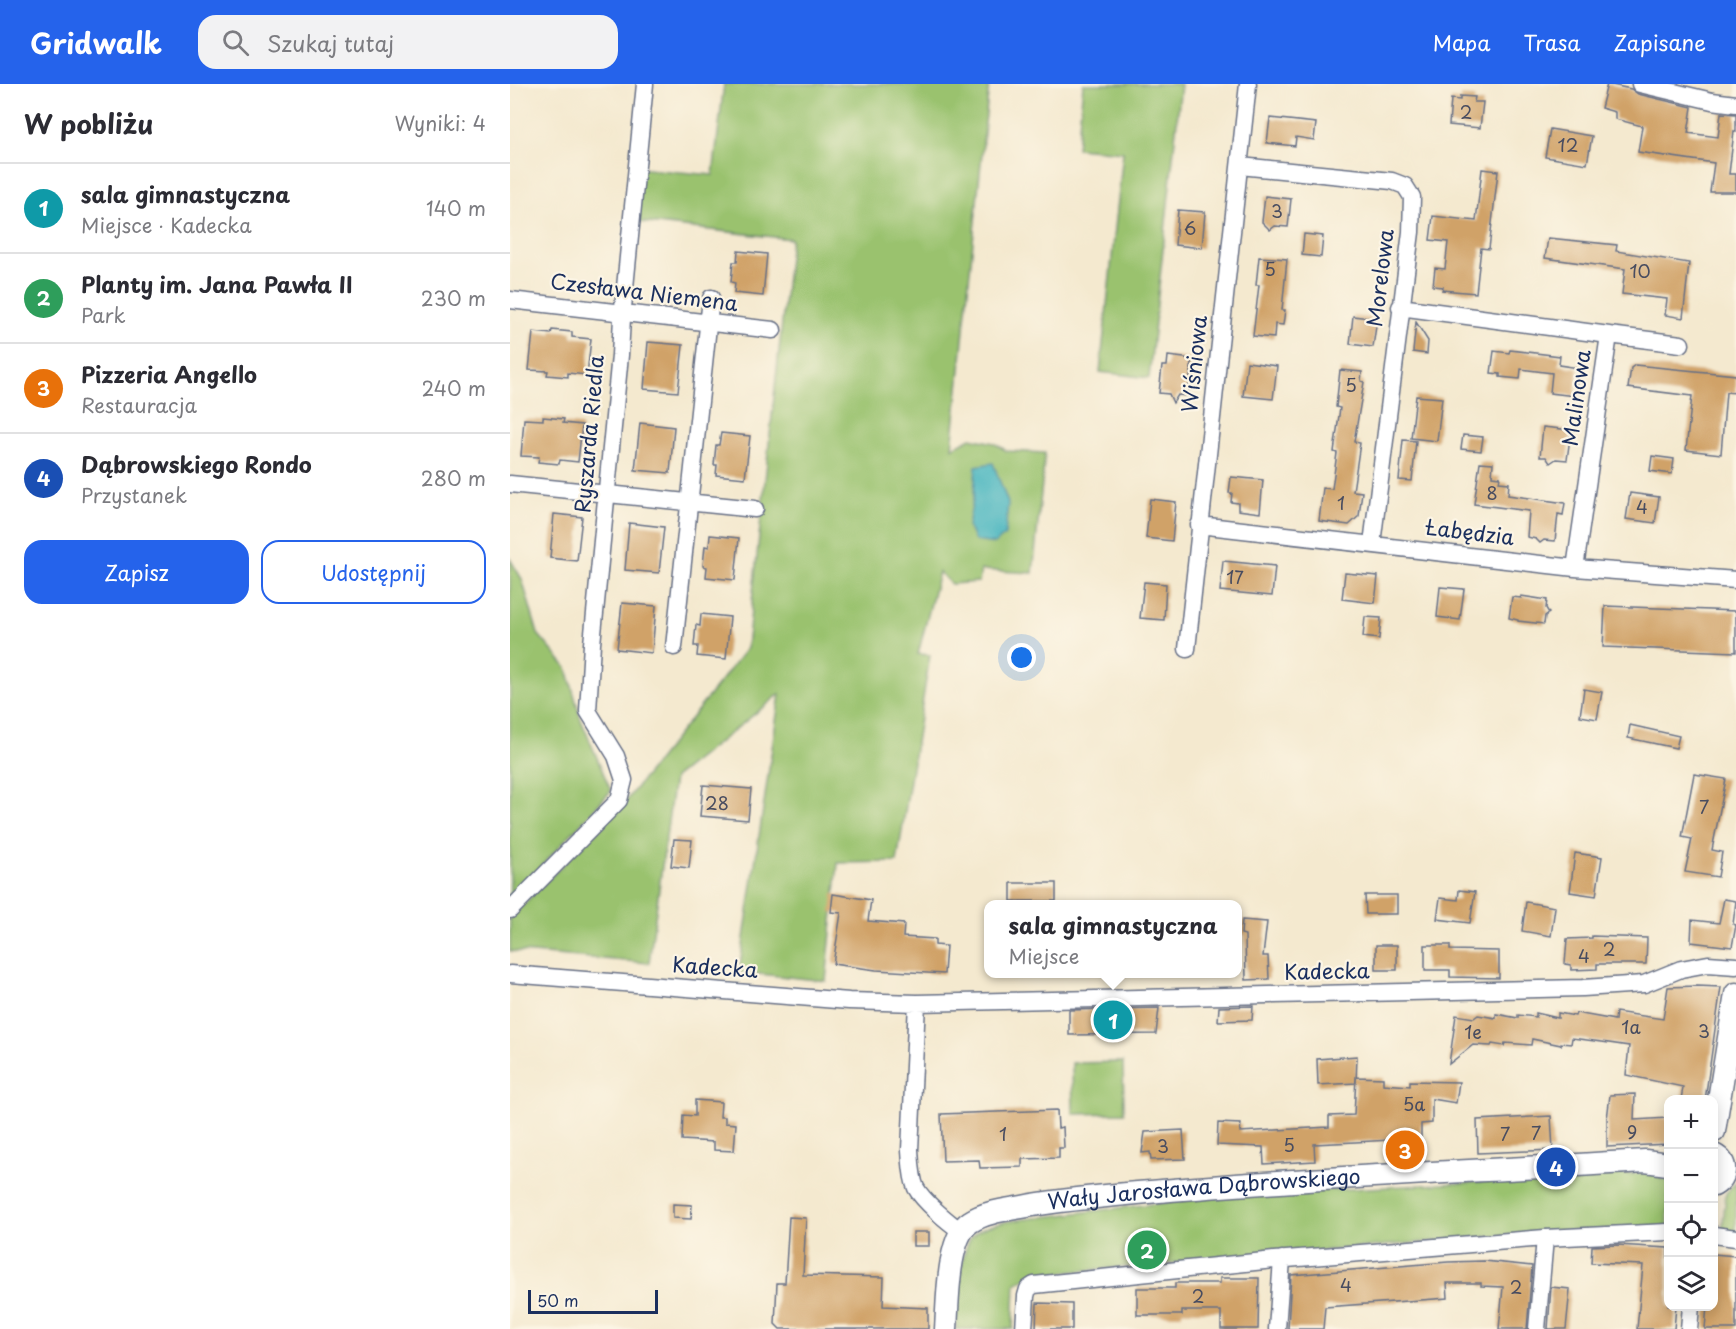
<!DOCTYPE html>
<html lang="pl">
<meta charset="utf-8">
<style>
body{margin:0;font-family:"Playpen Sans",sans-serif;background:#f2f2f3;color:#2b2b33}
.controls{position:absolute;right:18px;bottom:18px;display:grid;overflow:hidden;border-radius:12px;box-shadow:0 3px 15px #0003}
.controls button{width:54px;height:54px;display:grid;place-items:center;padding:0;border:0;border-bottom:2px solid #e1e1e2;background:#fff;color:#2b2b33;font:30px sans-serif}
.scale{position:absolute;left:18px;bottom:15px;width:130px;box-sizing:border-box;padding-left:6px;border:3px solid #1b2f5e;border-top:0;font-size:16px;line-height:21px;white-space:nowrap;color:#1b2f5e;-webkit-text-stroke:4px #fcf5e5;paint-order:stroke}
.you{position:absolute;left:512px;top:574px;width:21px;height:21px;margin:-15px;border:4px solid #fff;border-radius:50%;background:#1a73e8;box-shadow:0 0 0 9px #1a73e833}
.badge{display:grid;place-items:center;width:39px;height:39px;border-radius:50%;background:#2563eb;color:#fff;font-size:20px;font-weight:700}
.pin{position:absolute;translate:-50% -50%;border:3px solid #fff;box-shadow:0 2px 6px #0006}
.popup{position:absolute;left:474px;top:816px;width:258px;height:78px;box-sizing:border-box;display:grid;place-content:center;border-radius:12px;background:#fff;filter:drop-shadow(0 2px 4px #0005);font-size:20px;white-space:nowrap;color:#7c7c81}
.popup b{font-size:22px;color:#2b2b33}
.popup::after{content:'';position:absolute;left:50%;top:100%;margin-left:-12px;border:12px solid transparent;border-top-color:#fff}
.list{margin:0;padding:0;list-style:none}
h2{display:flex;justify-content:space-between;align-items:center;height:78px;margin:0;padding:0 24px;font-size:26px}
h2 small{font-size:20px;font-weight:400;color:#7c7c81}
.list li{display:grid;grid-template-columns:39px 1fr auto;gap:18px;align-items:center;box-sizing:border-box;height:90px;padding:0 24px;border-top:2px solid #e1e1e2}
.list b{display:block;font-size:22px;white-space:nowrap}
.list p{margin:0;font-size:20px;white-space:nowrap;color:#7c7c81}
.list em{font-size:20px;font-style:normal;color:#7c7c81}
.actions{display:flex;gap:12px;padding:18px 24px}
.actions a{flex:1;padding:14px 0;border:2px solid #2563eb;border-radius:18px;text-align:center;font-size:21px;color:#2563eb}
.actions .main{background:#2563eb;color:#fff}
.icon{flex:none;width:33px;height:33px;fill:none;stroke:currentColor;stroke-width:2;stroke-linecap:round;stroke-linejoin:round}
.map{position:relative;flex:none;width:1226px;height:1245px;overflow:hidden}
header{display:flex;align-items:center;gap:36px;box-sizing:border-box;height:84px;padding:0 30px;background:#2563eb;color:#fff}
header strong{font-size:28px}
nav{display:flex;gap:33px;margin-inline-start:auto;font-size:21px}
.search{width:420px;height:54px;background:#f2f2f3;display:flex;align-items:center;gap:15px;box-sizing:border-box;padding:0 21px;border-radius:18px;color:#7c7c81;font-size:22px}
main{display:flex}
aside{flex:1;background:#fff}
.map>svg:first-child{display:block}
.green{fill:#9ac26e;stroke:#5a7866;stroke-width:1.5}
.water{fill:#46b5bf;stroke:#30728e;stroke-width:1.5}
.building{fill:#d0a268}
.lines{fill:none;stroke-linecap:round;stroke-linejoin:round}
.street-casing{stroke:#677086;stroke-width:19}
.secondary-casing{stroke:#677086;stroke-width:25}
.street{stroke:#fff;stroke-width:16}
.secondary{stroke:#fff;stroke-width:22}
.labels{text-anchor:middle;stroke-width:4.5;stroke-linejoin:round;paint-order:stroke}
.number-label{font-size:18px;fill:#484c60}
.street-label{font-size:21px;fill:#1b2f5e;stroke:#fcf5e5}
</style>
<header>
<strong>Gridwalk</strong>
<div class="search"><svg class="icon" aria-label="search" viewBox="0 0 24 24"><circle cx="10" cy="10" r="6"/><path d="M15 15l6 6"/></svg>Szukaj tutaj</div>
<nav><a>Mapa</a><a>Trasa</a><a>Zapisane</a></nav>
</header>
<main>
<aside>
<h2>W pobliżu<small>Wyniki: 4</small></h2>
<ul class="list">
<li><span class="badge" style="background:#0f9aa8">1</span><div><b>sala gimnastyczna</b><p>Miejsce · Kadecka</p></div><em>140 m</em></li>
<li><span class="badge" style="background:#2e9e5b">2</span><div><b>Planty im. Jana Pawła II</b><p>Park</p></div><em>230 m</em></li>
<li><span class="badge" style="background:#e8710a">3</span><div><b>Pizzeria Angello</b><p>Restauracja</p></div><em>240 m</em></li>
<li><span class="badge" style="background:#1a4fb4">4</span><div><b>Dąbrowskiego Rondo</b><p>Przystanek</p></div><em>280 m</em></li>
</ul>
<div class="actions"><a class="main">Zapisz</a><a>Udostępnij</a></div>
</aside>
<div class="map">
<svg width="1226" height="1245" viewBox="0 0 1226 1245">
<rect width="100%" height="100%" fill="#fcf5e5"/>
<filter id="ink" filterUnits="userSpaceOnUse"><feTurbulence type="fractalNoise" baseFrequency=".0167" numOctaves="2"/><feDisplacementMap in="SourceGraphic" scale="12" xChannelSelector="R" yChannelSelector="G"/><feConvolveMatrix kernelMatrix="1 2 1 2 8 2 1 2 1" color-interpolation-filters="sRGB"/></filter>
<filter id="wash" filterUnits="userSpaceOnUse"><feTurbulence type="fractalNoise" baseFrequency=".008" numOctaves="4" result="noise"/><feDisplacementMap in="SourceGraphic" scale="24" xChannelSelector="R" yChannelSelector="G"/><feGaussianBlur stdDeviation="1.35" result="paint"/><feColorMatrix in="noise" values="0 0 0 0 0 0 0 0 0 0 0 0 0 0 0 0 0 1.4 0 .05"/><feComposite in="paint" operator="in"/></filter>
<g filter="url(#wash)">
<rect width="100%" height="100%" fill="#f4e9cf"/>
<path class="green" d="M 214,0 L 479,0 L 442,364 L 461,354 L 484,359 L 497,367 L 535,369 L 523,489 L 471,486 L 469,498 L 441,500 L 429,488 L 408,570 L 420,571 L 387,778 L 328,779 L 316,897 L 229,888 L 270,610 L 164,694 L 139,879 L 0,867 L 0,834 L 114,719 L 237,564 L 281,155 L 121,137 L 126,84 L 203,91 Z
M 573,0 L 671,0 L 639,294 L 590,288 L 613,68 L 567,64 Z
M 0,475 L 12,495 L 28,550 L 57,584 L 71,636 L 101,707 L 0,816 L 0,798 L 1,797 L 0,796 Z
M 613,978 L 614,1029 L 563,1030 L 562,979 Z
M 1151,1088 L 1150,1095 L 1158,1095 L 1158,1143 L 1035,1148 L 532,1190 L 514,1195 L 505,1201 L 503,1245 L 446,1245 C 448,1223 448,1165 464,1150 C 473,1142 488,1140 499,1137 L 710,1112 Z
M 1226,1098 L 1226,1149 L 1212,1147 L 1216,1109 Z"/>
<path class="water" d="M 483,379 L 498,419 L 495,451 L 485,460 L 465,457 L 458,442 L 464,410 L 466,382 Z"/>
<g id="blocks">
<path class="building" d="M 1097,0 L 1121,5 L 1128,10 L 1182,23 L 1178,49 L 1208,53 L 1211,29 L 1226,30 L 1226,48 L 1224,47 L 1219,90 L 1226,90 L 1226,108 L 1200,108 L 1204,79 L 1128,68 L 1132,42 L 1105,35 L 1105,28 L 1091,24 Z
M 950,12 L 965,13 L 964,18 L 973,18 L 970,44 L 939,41 L 941,15 L 950,16 Z
M 760,34 L 806,39 L 804,56 L 786,53 L 785,62 L 757,59 Z
M 1040,45 L 1082,52 L 1077,80 L 1035,73 Z
M 972,85 L 988,87 L 979,165 L 971,164 L 966,209 L 932,206 L 933,203 L 923,202 L 925,184 L 935,185 L 938,158 L 920,156 L 923,132 L 966,137 Z
M 755,112 L 781,115 L 778,143 L 765,142 L 760,146 L 752,138 Z
M 668,126 L 695,128 L 692,164 L 665,161 Z
M 794,150 L 813,152 L 811,173 L 792,171 Z
M 1038,154 L 1107,161 L 1106,167 L 1179,179 L 1173,234 L 1155,231 L 1157,215 L 1112,210 L 1115,185 L 1035,174 Z
M 228,167 L 257,170 L 253,212 L 224,209 L 225,199 L 221,198 L 223,178 L 227,178 Z
M 749,173 L 777,175 L 772,226 L 775,226 L 773,241 L 765,240 L 764,254 L 743,252 L 749,201 L 746,201 Z
M 843,232 L 867,235 L 863,263 L 840,260 Z
M 906,238 L 918,257 L 917,270 L 903,268 Z
M 42,246 L 62,248 L 62,253 L 81,255 L 77,291 L 58,289 L 58,293 L 37,291 L 38,287 L 19,286 L 23,248 L 41,250 Z
M 138,258 L 173,261 L 168,308 L 134,305 Z
M 1000,266 L 1050,272 L 1049,281 L 1068,284 L 1065,312 L 1040,309 L 1042,289 L 1011,285 L 1010,295 L 990,293 L 990,290 L 981,289 L 984,267 L 999,269 Z
M 658,272 L 682,275 L 678,312 L 668,311 L 663,319 L 659,310 L 649,309 L 652,282 L 657,282 Z
M 737,278 L 767,282 L 763,315 L 733,312 Z
M 1125,281 L 1226,291 L 1226,309 L 1216,308 L 1211,370 L 1176,366 L 1182,312 L 1118,304 L 1121,284 Z
M 830,286 L 852,288 L 851,297 L 854,298 L 844,358 L 850,359 L 843,407 L 852,408 L 849,432 L 839,441 L 809,437 L 813,404 L 822,405 L 827,369 L 824,368 L 830,324 L 826,323 Z
M 906,312 L 932,314 L 927,357 L 901,354 Z
M 33,333 L 54,335 L 53,339 L 72,341 L 68,378 L 50,376 L 49,380 L 28,378 L 29,373 L 11,372 L 14,335 L 33,336 Z
M 130,339 L 164,343 L 160,389 L 125,386 Z
M 1033,343 L 1061,346 L 1057,376 L 1046,375 L 1040,379 L 1036,373 L 1030,373 Z
M 211,349 L 240,352 L 235,394 L 206,391 L 207,381 L 204,381 L 206,361 L 209,361 Z
M 953,351 L 973,353 L 971,367 L 951,365 Z
M 893,356 L 906,357 L 902,397 L 889,396 Z
M 1142,372 L 1164,375 L 1162,390 L 1140,387 Z
M 970,378 L 983,379 L 982,392 L 990,393 L 989,398 L 999,399 L 998,411 L 1055,419 L 1053,431 L 1048,430 L 1045,457 L 1034,456 L 1030,459 L 1026,455 L 1017,453 L 1019,427 L 964,420 Z
M 721,393 L 753,396 L 750,429 L 728,426 L 728,419 L 721,418 L 722,409 L 719,409 Z
M 1120,409 L 1149,413 L 1145,439 L 1116,435 Z
M 640,415 L 666,418 L 662,457 L 636,454 Z
M 44,430 L 72,433 L 67,477 L 40,474 Z
M 119,439 L 154,443 L 149,489 L 115,486 Z
M 200,451 L 229,454 L 225,496 L 196,493 L 197,483 L 193,482 L 195,462 L 199,463 Z
M 713,477 L 765,482 L 762,512 L 710,507 Z
M 835,489 L 868,492 L 865,519 L 832,515 Z
M 634,498 L 656,500 L 654,536 L 630,534 Z
M 930,503 L 954,505 L 950,536 L 927,533 Z
M 1011,512 L 1037,516 L 1036,524 L 1039,529 L 1035,532 L 1034,540 L 1008,537 L 1008,536 L 999,534 L 1002,513 L 1011,514 Z
M 112,519 L 146,522 L 142,569 L 107,565 Z
M 1095,522 L 1226,527 L 1226,568 L 1093,563 Z
M 191,530 L 220,533 L 216,575 L 187,572 L 188,562 L 184,562 L 186,541 L 190,542 Z
M 855,533 L 871,534 L 869,555 L 853,553 Z
M 1074,605 L 1092,608 L 1087,635 L 1070,632 Z
M 1120,641 L 1169,652 L 1166,664 L 1118,654 Z
M 1184,690 L 1216,695 L 1202,766 L 1212,768 L 1208,793 L 1175,788 L 1182,755 L 1172,753 Z
M 193,701 L 241,705 L 238,736 L 190,732 Z
M 164,755 L 182,756 L 179,784 L 161,782 Z
M 1065,769 L 1092,773 L 1086,812 L 1060,808 Z
M 501,799 L 546,799 L 546,817 L 501,817 Z
M 949,806 L 965,808 L 960,839 L 927,835 L 930,814 L 948,816 Z
M 323,810 L 361,816 L 358,837 L 394,840 L 393,853 L 425,855 L 425,861 L 436,862 L 434,890 L 366,886 L 323,880 L 331,829 L 321,828 Z
M 855,811 L 887,811 L 887,830 L 856,830 Z
M 1214,815 L 1226,817 L 1223,840 L 1226,841 L 1222,863 L 1181,858 L 1182,836 L 1209,839 Z
M 1016,818 L 1045,823 L 1041,852 L 1012,847 Z
M 732,836 L 757,838 L 753,872 L 758,872 L 759,895 L 736,896 L 735,851 L 731,850 Z
M 1082,852 L 1137,854 L 1136,880 L 1087,880 L 1087,885 L 1061,886 L 1061,881 L 1055,880 L 1057,855 L 1082,854 Z
M 866,861 L 887,861 L 887,886 L 866,886 Z
M 915,861 L 940,861 L 940,866 L 989,867 L 989,894 L 940,893 L 940,886 L 915,886 Z
M 1187,902 L 1211,903 L 1195,1016 L 1171,1016 L 1173,1003 L 1116,991 L 1119,962 L 1092,958 L 1062,954 L 1061,960 L 1051,959 L 1051,961 L 1022,955 L 1021,961 L 995,959 L 994,962 L 982,960 L 981,962 L 963,961 L 939,980 L 946,931 L 964,934 L 968,931 L 986,934 L 986,930 L 1008,934 L 1008,931 L 1026,933 L 1026,929 L 1048,934 L 1048,929 L 1065,932 L 1066,929 L 1105,936 L 1106,928 L 1153,935 L 1158,903 Z
M 743,922 L 742,936 L 708,937 L 709,923 Z
M 649,924 L 646,950 L 559,951 L 559,926 Z
M 847,972 L 846,999 L 808,1001 L 807,975 Z
M 846,993 L 873,994 L 873,1000 L 900,1002 L 900,997 L 949,998 L 946,1019 L 922,1015 L 922,1039 L 911,1040 L 911,1072 L 879,1073 L 880,1056 L 845,1058 L 804,1060 L 805,1077 L 754,1080 L 753,1063 L 707,1061 L 708,1039 L 731,1040 L 730,1048 L 819,1043 L 819,1032 L 844,1031 Z
M 1125,1010 L 1124,1036 L 1158,1034 L 1158,1060 L 1097,1063 L 1097,1035 L 1100,1011 Z
M 185,1016 L 211,1018 L 210,1033 L 215,1033 L 215,1039 L 226,1040 L 224,1067 L 204,1066 L 204,1058 L 172,1056 L 173,1031 L 185,1032 Z
M 547,1026 L 548,1044 L 553,1043 L 554,1064 L 549,1064 L 549,1074 L 512,1075 L 512,1083 L 470,1084 L 469,1076 L 433,1077 L 431,1030 Z
M 1041,1032 L 1043,1066 L 968,1069 L 967,1036 Z
M 673,1046 L 675,1075 L 641,1076 L 640,1068 L 632,1069 L 635,1048 Z
M 163,1120 L 182,1121 L 181,1135 L 163,1134 Z
M 279,1133 L 296,1134 L 293,1191 L 374,1193 L 373,1222 L 418,1224 L 418,1245 L 270,1245 L 265,1240 L 267,1199 L 275,1199 Z
M 403,1148 L 419,1148 L 419,1162 L 403,1162 Z
M 1107,1161 L 1158,1164 L 1158,1222 L 1166,1222 L 1164,1245 L 1127,1245 L 1133,1181 L 1081,1179 L 1082,1162 Z
M 1203,1170 L 1226,1172 L 1226,1245 L 1195,1245 L 1197,1222 L 1203,1222 Z
M 974,1177 L 1022,1182 L 1017,1245 L 989,1245 L 993,1203 L 971,1202 L 971,1199 L 937,1199 L 938,1214 L 815,1223 L 813,1245 L 778,1245 L 781,1191 L 938,1178 Z
M 710,1194 L 749,1194 L 748,1245 L 711,1245 L 711,1227 L 672,1227 L 672,1231 L 627,1231 L 627,1204 L 665,1204 L 665,1199 L 710,1199 Z
M 1041,1203 L 1060,1205 L 1056,1245 L 1038,1245 Z
M 527,1219 L 562,1220 L 562,1245 L 526,1245 Z"/>
</g>
</g>
<g filter="url(#ink)">
<use href="#blocks" fill-opacity="0" stroke="#677086" stroke-width="1.5"/>
<g class="lines">
<g class="street-casing">
<path id="street" d="M 1130,0 L 1202,17 L 1226,20
M 730,82 L 882,97 L 895,102 L 902,113 L 901,148 L 862,460
M 0,216 L 263,246
M 890,223 L 1099,251 L 1065,484
M 1099,251 L 1171,260
M 0,400 L 245,425
M 689,441 L 1065,484 L 1226,496
M 164,563 L 201,214
M 677,565 L 738,0
M 0,826 L 109,716 L 114,696 L 106,672 L 78,627 L 82,560 L 110,271 L 112,234 L 135,0
M 0,890 L 339,917 L 407,919 L 1073,904 L 1134,900 L 1171,885 L 1198,880 L 1226,882
M 407,919 L 400,1066 C 401,1078 401,1093 406,1104 C 413,1117 438,1138 451,1147
M 1204,1151 L 1226,1154
M 514,1245 L 516,1212 L 518,1205 L 524,1201 L 764,1176 L 1035,1154 L 1158,1148
M 767,1245 L 772,1175
M 1027,1245 L 1035,1154
M 1179,1245 L 1181,1222"/>
</g>
<g class="secondary-casing">
<g id="secondary">
<path d="M 1204,1047 L 1226,910"/>
<path d="M 1204,1071 C 1218,1078 1217,1093 1204,1101"/>
<path id="s1" d="M 436,1245 C 438,1219 437,1153 460,1138 C 475,1128 495,1126 512,1123 C 543,1117 574,1114 606,1111 C 782,1094 959,1088 1135,1077 L 1158,1080"/>
</g>
</g>
<use href="#street" class="street"/>
<use href="#secondary" class="secondary"/>
</g>
</g>
<g class="labels">
<g class="number-label">
<text x="956" y="35">2</text>
<text x="1058" y="68">12</text>
<text x="767" y="134">3</text>
<text x="680" y="151">6</text>
<text x="760" y="192">5</text>
<text x="1130" y="194">10</text>
<text x="841" y="308">5</text>
<text x="982" y="416">8</text>
<text x="831" y="426">1</text>
<text x="1132" y="430">4</text>
<text x="725" y="500">17</text>
<text x="207" y="726">28</text>
<text x="1194" y="730">7</text>
<text x="1099" y="872">2</text>
<text x="1074" y="879">4</text>
<text x="1121" y="950">1a</text>
<text x="1194" y="954">3</text>
<text x="963" y="955">1e</text>
<text x="904" y="1027">5a</text>
<text x="1122" y="1055">9</text>
<text x="1026" y="1056">7</text>
<text x="493" y="1057">1</text>
<text x="995" y="1057">7</text>
<text x="779" y="1068">5</text>
<text x="653" y="1069">3</text>
<text x="836" y="1208">4</text>
<text x="1006" y="1210">2</text>
<text x="688" y="1219">2</text>
</g>
<g class="street-label">
<text transform="translate(871 194) rotate(-83)" y="7">Morelowa</text>
<text transform="translate(134 209) rotate(7)" y="7">Czesława Niemena</text>
<text transform="translate(685 280) rotate(-84)" y="7">Wiśniowa</text>
<text transform="translate(1067 314) rotate(-82)" y="7">Malinowa</text>
<text transform="translate(80 350) rotate(-85)" y="7">Ryszarda Riedla</text>
<text transform="translate(960 449) rotate(7)" y="7">Łabędzia</text>
<text transform="translate(205 884) rotate(4)" y="7">Kadecka</text>
<text transform="translate(817 888) rotate(-1)" y="7">Kadecka</text>
<text dy="7" stroke="none"><textPath href="#s1" startOffset="350">Wały Jarosława Dąbrowskiego</textPath></text>
</g>
</g>
</svg>
<div class="controls">
<button>+</button>
<button>−</button>
<button><svg class="icon" aria-label="locate" viewBox="0 0 24 24"><circle cx="12" cy="12" r="6"/><path d="M12 2v4M12 18v4M2 12h4M18 12h4"/></svg></button>
<button><svg class="icon" aria-label="layers" viewBox="0 0 24 24"><path d="M12 4l9 5-9 5-9-5zM3 14l9 5 9-5"/></svg></button>
</div>
<div class="scale">50 m</div>
<div class="you"></div>
<div class="pin badge" style="left:603px;top:936px;background:#0f9aa8">1</div>
<div class="popup"><b>sala gimnastyczna</b>Miejsce</div>
<div class="pin badge" style="left:637px;top:1166px;background:#2e9e5b">2</div>
<div class="pin badge" style="left:895px;top:1066px;background:#e8710a">3</div>
<div class="pin badge" style="left:1046px;top:1083px;background:#1a4fb4">4</div>
</div>
</main>
